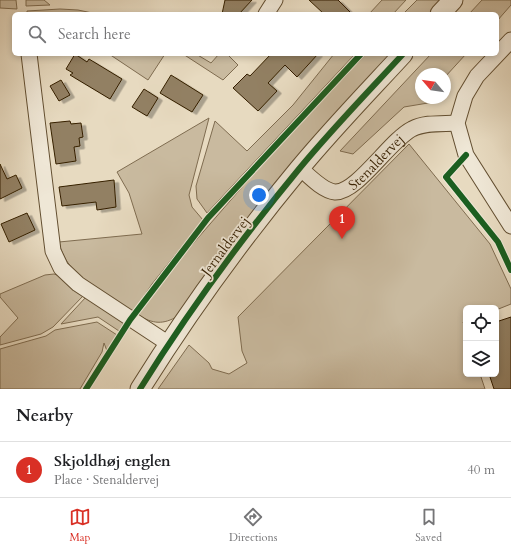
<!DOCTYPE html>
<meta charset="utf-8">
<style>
:root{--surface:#fff;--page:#f6f6f6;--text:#202124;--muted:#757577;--line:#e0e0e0;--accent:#d93025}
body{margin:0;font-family:Cardo,serif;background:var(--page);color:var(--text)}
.controls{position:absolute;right:12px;bottom:12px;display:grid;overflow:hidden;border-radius:6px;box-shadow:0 2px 6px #0003}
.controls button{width:36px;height:36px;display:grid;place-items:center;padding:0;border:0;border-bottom:1px solid var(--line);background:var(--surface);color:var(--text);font:20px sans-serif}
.compass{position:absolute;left:415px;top:68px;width:36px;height:36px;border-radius:50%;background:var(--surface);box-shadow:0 2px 6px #0003;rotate:299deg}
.you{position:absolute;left:259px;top:195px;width:14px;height:14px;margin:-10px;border:3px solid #fff;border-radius:50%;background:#1a73e8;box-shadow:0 0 0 6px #1a73e833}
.badge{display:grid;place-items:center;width:26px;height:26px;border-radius:50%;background:var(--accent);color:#fff;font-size:13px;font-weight:700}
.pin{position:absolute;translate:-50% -33px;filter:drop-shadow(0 1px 2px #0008)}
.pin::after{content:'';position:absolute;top:21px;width:14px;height:12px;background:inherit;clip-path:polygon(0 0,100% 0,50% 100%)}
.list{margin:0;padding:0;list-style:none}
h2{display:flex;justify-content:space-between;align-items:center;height:52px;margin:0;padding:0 16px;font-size:17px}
h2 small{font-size:13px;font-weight:400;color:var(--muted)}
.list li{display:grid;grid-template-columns:26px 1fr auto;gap:12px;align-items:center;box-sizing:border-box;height:56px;padding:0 16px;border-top:1px solid var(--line)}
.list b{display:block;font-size:15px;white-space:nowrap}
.list p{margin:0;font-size:13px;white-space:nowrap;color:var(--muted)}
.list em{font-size:13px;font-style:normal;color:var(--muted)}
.icon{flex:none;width:22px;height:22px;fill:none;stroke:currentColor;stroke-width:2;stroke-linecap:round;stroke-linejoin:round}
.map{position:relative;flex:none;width:511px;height:389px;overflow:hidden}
.search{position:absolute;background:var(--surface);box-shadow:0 2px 6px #0003;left:12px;right:12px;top:12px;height:44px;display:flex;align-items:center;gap:10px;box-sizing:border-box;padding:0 14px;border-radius:6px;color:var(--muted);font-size:15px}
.sheet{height:108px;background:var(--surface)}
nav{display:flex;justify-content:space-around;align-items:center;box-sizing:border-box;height:56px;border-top:1px solid var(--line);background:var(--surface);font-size:11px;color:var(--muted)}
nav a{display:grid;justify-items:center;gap:2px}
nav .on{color:var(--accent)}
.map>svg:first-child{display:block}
.green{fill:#c9ba9f;stroke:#7f6c50}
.building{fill:#928064;stroke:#351f00;filter:url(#shadow)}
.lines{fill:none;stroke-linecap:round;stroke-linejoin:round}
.minor-casing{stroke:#624e30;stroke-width:17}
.tertiary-casing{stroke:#624e30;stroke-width:21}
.minor{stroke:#efe7d6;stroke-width:15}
.tertiary{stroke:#efe7d6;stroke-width:19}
.cycleway-casing{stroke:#efe7d6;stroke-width:8}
.cycleway{stroke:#1b5e20;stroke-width:6}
.labels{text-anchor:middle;stroke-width:3.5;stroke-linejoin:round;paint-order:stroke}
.street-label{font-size:14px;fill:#351f00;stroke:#efe7d6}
</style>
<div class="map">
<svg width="511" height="389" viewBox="0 0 511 389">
<defs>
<filter id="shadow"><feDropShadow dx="4.5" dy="2.5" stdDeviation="0" flood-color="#0004"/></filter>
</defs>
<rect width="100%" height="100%" fill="#e7dac0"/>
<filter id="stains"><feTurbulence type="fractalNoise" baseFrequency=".005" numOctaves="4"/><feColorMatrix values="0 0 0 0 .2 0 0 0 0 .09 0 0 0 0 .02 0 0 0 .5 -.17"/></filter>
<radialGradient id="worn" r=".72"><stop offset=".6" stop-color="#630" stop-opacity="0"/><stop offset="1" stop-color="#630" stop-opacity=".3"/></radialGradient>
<!-- green -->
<path class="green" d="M 0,0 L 16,0 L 17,9 L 0,8 Z
M 26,0 L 44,0 L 50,5 L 26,6 Z
M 382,0 L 406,0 L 393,14 L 369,14 Z
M 417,0 L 442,0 L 429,14 L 403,14 Z
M 482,0 L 511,0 L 511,5 L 497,21 L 497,14 L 469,14 Z
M 60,9 L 78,10 L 97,14 L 27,14 L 27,11 Z
M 109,54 L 165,54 L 148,80 Z
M 183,54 L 196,54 L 211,63 L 219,54 L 227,54 L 238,65 L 223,80 Z
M 334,54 L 355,54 L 207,213 L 197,199 L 196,186 L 215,121 L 247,151 L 293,105 Z
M 366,54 L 391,54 L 178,316 C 163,325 153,324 138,315 L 184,254 L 256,171 Z
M 431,54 L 466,54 L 445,77 L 445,74 L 421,74 L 421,98 L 435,98 L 434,102 L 404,107 L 353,154 L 340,151 Z
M 209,118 L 189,195 L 192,207 L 203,220 L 152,284 L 133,313 C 105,294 66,277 59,242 L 142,234 L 129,193 L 117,172 Z
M 409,144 L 490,244 L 511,289 L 511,304 L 496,310 L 496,308 L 466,308 L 466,320 L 463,322 L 466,331 L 466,374 L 480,374 L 485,389 L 158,389 L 189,345 L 209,363 L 212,369 L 229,374 L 247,363 L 242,351 L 238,317 Z
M 54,274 L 60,276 L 83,296 L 53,327 L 41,334 L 0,345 L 0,337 L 18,318 L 0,297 L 0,294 L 45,275 Z
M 86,297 L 124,323 L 119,331 L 98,317 L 61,324 Z
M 97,322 L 117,335 L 107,351 L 104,343 L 102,352 L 80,389 L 0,389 L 0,349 L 46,336 L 55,330 Z"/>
<!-- building -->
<path class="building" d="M 225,0 L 252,0 L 239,14 L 222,14 Z
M 309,0 L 338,0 L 352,14 L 324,14 Z
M 75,54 L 87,62 L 89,59 L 122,79 L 110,99 L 70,75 L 73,73 L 66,69 Z
M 271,54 L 318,54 L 297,77 L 285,65 L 268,83 L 277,91 L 258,111 L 233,88 L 247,74 L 250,76 Z
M 171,75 L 203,95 L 192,112 L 160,93 Z
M 61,80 L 70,95 L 59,101 L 50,86 Z
M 144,89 L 158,98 L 147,116 L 132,107 Z
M 70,121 L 71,124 L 81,123 L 83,137 L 79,138 L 80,146 L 74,147 L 76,161 L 56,164 L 50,123 Z
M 0,164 L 7,179 L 16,175 L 22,188 L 0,199 Z
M 114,180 L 116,207 L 97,210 L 96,202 L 62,206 L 59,187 Z
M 27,213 L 35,230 L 9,242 L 1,224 Z
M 511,317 L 511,389 L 494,389 L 489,374 L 496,374 L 496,322 Z"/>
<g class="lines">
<defs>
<g id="minor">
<path d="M 266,14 L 275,0"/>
<path d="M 511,40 L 477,76 L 465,96 L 457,123 L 466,155 L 511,226"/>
<path d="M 29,54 L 53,251 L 61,268 L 78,284 L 169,344"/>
<path id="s1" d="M 300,168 C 309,176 323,191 335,192 C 357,193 390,140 412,129 C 425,122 443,124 457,123"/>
</g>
<path id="tertiary" d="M 440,14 L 453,0
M 140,389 C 188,312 242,238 299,169 C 332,129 368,92 403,54"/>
</defs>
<!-- minor casing -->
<use href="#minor" class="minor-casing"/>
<!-- tertiary casing -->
<use href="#tertiary" class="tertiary-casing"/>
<!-- minor -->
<use href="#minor" class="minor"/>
<!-- tertiary -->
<use href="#tertiary" class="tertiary"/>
<defs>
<path id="cycleway" d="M 466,155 L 446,177 L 498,242 L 511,270
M 86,389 L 130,320 L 208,218 L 361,54
M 140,389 C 188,312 242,238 299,169 C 332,129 368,92 403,54"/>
</defs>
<!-- cycleway casing -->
<use href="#cycleway" class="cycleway-casing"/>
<!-- cycleway -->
<use href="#cycleway" class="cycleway"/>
</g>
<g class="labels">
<!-- street labels -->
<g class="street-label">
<text dy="5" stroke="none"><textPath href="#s1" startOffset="95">Stenaldervej</textPath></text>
<text transform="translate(225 246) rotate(-53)" y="5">Jernaldervej</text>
</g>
</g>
<rect width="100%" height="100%" filter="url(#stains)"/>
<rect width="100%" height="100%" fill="url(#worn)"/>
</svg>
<div class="controls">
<button><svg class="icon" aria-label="locate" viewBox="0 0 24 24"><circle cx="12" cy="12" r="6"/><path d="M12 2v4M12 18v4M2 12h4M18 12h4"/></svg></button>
<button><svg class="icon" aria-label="layers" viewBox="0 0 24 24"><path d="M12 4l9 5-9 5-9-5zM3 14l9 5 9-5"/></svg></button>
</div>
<svg class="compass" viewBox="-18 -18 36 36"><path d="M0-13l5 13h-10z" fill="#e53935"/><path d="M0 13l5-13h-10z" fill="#757577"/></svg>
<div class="you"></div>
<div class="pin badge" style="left:342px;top:239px">1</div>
<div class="search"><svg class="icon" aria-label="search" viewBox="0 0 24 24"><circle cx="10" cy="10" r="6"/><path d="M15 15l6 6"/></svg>Search here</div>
</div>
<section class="sheet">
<h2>Nearby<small></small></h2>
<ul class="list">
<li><span class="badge">1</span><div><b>Skjoldhøj englen</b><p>Place · Stenaldervej</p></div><em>40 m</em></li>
</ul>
</section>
<nav>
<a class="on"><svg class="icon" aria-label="map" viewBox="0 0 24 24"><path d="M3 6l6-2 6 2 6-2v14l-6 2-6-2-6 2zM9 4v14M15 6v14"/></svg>Map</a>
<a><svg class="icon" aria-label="directions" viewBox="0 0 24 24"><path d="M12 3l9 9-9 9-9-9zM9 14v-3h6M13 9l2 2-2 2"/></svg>Directions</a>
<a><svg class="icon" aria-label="saved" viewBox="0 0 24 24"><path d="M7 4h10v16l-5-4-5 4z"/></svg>Saved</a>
</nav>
